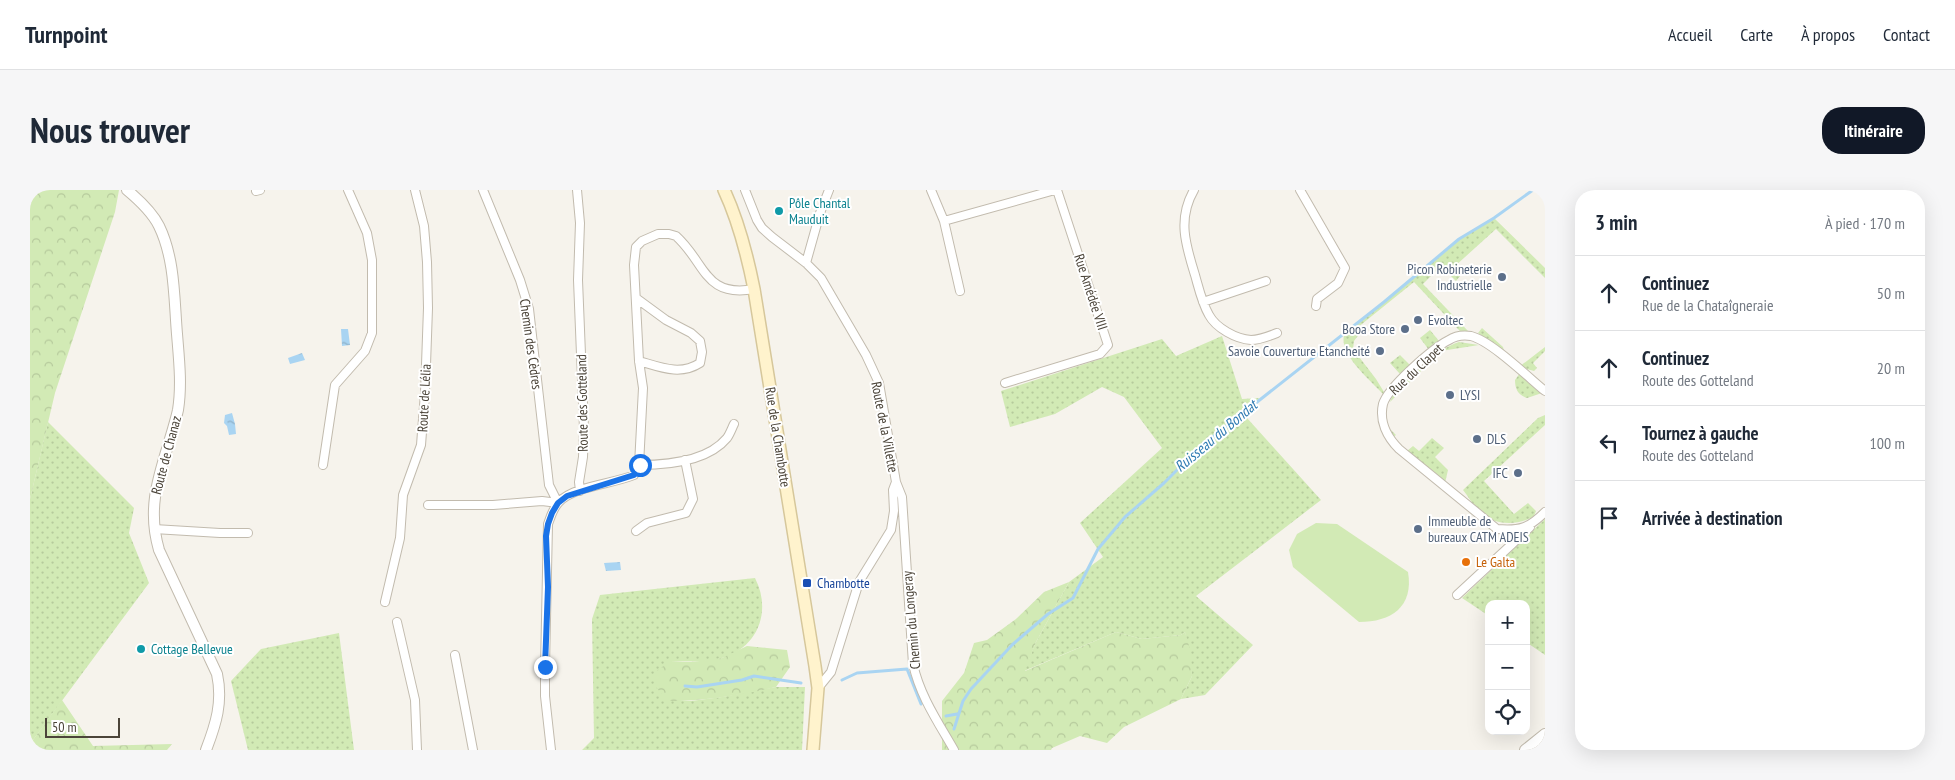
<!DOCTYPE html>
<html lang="fr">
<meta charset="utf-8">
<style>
:root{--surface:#fff;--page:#f6f6f7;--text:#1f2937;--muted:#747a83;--line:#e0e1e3;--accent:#111827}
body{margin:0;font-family:"PT Sans Narrow",sans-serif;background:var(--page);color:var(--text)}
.controls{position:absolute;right:15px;bottom:15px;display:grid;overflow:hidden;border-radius:10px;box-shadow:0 5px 20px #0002}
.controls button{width:45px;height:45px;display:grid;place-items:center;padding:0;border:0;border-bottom:1px solid var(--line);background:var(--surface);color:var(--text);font:25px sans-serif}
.scale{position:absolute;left:15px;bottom:12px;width:75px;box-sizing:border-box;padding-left:5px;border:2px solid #4b4439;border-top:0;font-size:14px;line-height:18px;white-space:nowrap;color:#4b4439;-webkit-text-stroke:4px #fff;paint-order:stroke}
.stop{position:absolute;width:15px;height:15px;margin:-11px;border:4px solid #1a73e8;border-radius:50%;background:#fff}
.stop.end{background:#1a73e8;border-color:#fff;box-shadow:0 1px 5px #0008}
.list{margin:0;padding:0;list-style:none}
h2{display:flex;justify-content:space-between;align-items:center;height:65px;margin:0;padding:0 20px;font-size:21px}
h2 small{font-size:16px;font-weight:400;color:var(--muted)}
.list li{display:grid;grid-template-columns:32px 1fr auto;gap:15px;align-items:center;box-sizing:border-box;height:75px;padding:0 20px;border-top:1px solid var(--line)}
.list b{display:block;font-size:19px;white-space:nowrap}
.list p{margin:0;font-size:16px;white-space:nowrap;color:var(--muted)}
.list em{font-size:16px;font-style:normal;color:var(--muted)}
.icon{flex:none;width:28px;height:28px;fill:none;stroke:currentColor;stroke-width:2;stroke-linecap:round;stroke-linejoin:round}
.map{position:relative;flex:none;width:1515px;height:560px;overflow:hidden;border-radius:20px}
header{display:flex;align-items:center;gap:30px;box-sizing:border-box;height:70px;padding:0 25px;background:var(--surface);border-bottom:1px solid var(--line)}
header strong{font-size:24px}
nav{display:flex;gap:28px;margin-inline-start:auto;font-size:18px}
.intro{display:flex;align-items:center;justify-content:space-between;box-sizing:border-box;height:120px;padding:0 30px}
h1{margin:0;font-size:35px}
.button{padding:12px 22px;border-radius:20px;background:var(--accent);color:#fff;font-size:18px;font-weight:700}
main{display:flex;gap:30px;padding:0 30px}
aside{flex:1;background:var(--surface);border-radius:20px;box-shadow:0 5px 20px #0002}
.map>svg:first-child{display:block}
.grass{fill:url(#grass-dots)}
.forest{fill:url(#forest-crowns)}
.green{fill:#d2eab5}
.water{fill:url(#water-ripples)}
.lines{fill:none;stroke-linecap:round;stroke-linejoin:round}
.stream{stroke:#a9d4f2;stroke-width:3}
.minor-casing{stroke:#c2bbae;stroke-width:10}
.tertiary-casing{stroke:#c2bbae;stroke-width:12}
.secondary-casing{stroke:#d6c79b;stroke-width:14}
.minor{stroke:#fff;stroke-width:8}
.tertiary{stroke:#fff;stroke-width:10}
.secondary{stroke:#fff3cd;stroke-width:11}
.route{stroke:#1a73e8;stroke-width:6}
.culture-dot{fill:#0f9aa8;stroke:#fff;stroke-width:2}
.service-dot{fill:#5c6f8a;stroke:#fff;stroke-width:2}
.food-dot{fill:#e8710a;stroke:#fff;stroke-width:2}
.transit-dot{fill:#1a4fb4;stroke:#fff;stroke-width:2}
.labels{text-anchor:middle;stroke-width:4;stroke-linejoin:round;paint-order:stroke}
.culture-label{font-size:14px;fill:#0d838f;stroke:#fff;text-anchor:start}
.service-label{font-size:14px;fill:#4e5e75;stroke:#fff;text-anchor:end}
.street-label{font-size:14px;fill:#4b4439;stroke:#fff}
.food-label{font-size:14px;fill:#c56008;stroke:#fff;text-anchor:start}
.transit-label{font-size:14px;fill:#164399;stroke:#fff;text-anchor:start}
.water-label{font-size:15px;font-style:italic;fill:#2e7ab2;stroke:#fff}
</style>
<header>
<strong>Turnpoint</strong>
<nav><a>Accueil</a><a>Carte</a><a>À propos</a><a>Contact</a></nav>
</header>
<div class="intro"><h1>Nous trouver</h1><a class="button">Itinéraire</a></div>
<main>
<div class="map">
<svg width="1515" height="560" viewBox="0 0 1515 560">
<defs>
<pattern id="grass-dots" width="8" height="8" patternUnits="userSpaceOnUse" patternTransform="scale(1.25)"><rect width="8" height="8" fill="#d2eab5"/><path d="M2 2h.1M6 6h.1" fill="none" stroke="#b6ca9c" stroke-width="1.8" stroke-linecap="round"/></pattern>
<pattern id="forest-crowns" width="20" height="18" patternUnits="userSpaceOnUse" patternTransform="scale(1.25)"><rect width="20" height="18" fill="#d2eab5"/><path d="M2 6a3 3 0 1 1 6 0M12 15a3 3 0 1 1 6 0" fill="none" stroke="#b6ca9c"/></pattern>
<pattern id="water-ripples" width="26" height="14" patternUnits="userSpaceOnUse" patternTransform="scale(1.25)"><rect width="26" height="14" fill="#a9d4f2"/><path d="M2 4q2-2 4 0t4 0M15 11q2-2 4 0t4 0" fill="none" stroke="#8caec5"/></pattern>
</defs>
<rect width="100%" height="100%" fill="#f6f3ec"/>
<!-- grass -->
<path class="grass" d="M 1464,28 L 1515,78 L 1515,88 L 1466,39 L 1424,77 L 1431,85 L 1426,91 L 1411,76 L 1393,94 L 1438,141 L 1430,141 L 1427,138 L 1384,92 L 1327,138 L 1330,143 L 1324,151 L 1323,159 L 1346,189 L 1354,202 L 1353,204 C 1340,190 1306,162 1315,143 L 1429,49 Z
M 1452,138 L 1473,157 L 1475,164 L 1448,143 Z
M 1400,140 L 1409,151 L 1399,160 L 1390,148 Z
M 1192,146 L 1212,209 L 1229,208 L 1217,228 L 1291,310 L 1166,406 L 1223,455 L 1175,505 L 1151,509 L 1162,486 L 1155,442 L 1151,445 L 1112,449 L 1086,442 L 994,481 L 1006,452 L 1039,392 L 1073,367 L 1050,333 L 1132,258 L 1094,207 L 1072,197 L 1025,224 L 980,237 L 971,201 L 1132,149 L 1146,166 Z
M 1429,152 L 1449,155 L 1411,161 L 1360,212 C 1367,190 1407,159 1429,152 Z
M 1515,157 L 1515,161 L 1503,173 L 1507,178 L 1504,181 L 1489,177 Z
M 1370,165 L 1380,175 L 1370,184 L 1360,173 Z
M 1490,183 L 1512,203 L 1497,208 C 1488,205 1485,199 1485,190 Z
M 1515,225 L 1515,235 L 1454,291 L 1484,324 L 1498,313 L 1506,321 L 1504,326 C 1487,337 1461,335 1448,320 C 1442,314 1438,306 1433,300 L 1508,228 Z
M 18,232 L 104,318 L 99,343 L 119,393 L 0,554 L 0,309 Z
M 1361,240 L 1366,245 L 1363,247 L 1377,261 L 1383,256 L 1389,261 L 1402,248 L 1414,258 L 1405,267 L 1418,280 L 1415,293 C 1401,282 1362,257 1361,240 Z
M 1515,329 L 1515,465 L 1496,452 L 1496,414 L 1459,414 L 1459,426 L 1432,408 Z
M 725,388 C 742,421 728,458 692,468 C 676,473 657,471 641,471 L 638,511 L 661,511 L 692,507 L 746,497 L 775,497 L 772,560 L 552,560 L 564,548 L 562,429 L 570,405 Z
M 309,443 L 324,560 L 218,560 L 201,491 L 231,459 Z"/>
<!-- forest -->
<path class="forest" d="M 0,0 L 89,0 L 85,22 L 25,203 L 0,309 Z
M 1039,392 L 1006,452 L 995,481 L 1086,442 L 1112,449 L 1151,445 L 1155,442 L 1161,463 L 1162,486 L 1151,509 L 1094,537 L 1077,553 L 1050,546 L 1022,558 L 1021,560 L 912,560 L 912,511 L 934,483 L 944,453 L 957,450 L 986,429 L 1014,402 Z
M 717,456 L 757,460 L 760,477 L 746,497 C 711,505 674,511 638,511 L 625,496 L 626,481 L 641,471 L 662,472 L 692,468 Z
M 32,510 L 63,556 L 142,554 L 137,560 L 0,560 L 0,554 Z"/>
<!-- green -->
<path class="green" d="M 1286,333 L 1307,334 L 1378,382 C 1384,417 1361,432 1329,432 L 1263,377 L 1259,360 L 1267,344 Z"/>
<!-- water -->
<path class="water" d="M 311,139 L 318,139 L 320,155 L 312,156 Z
M 272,163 L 275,170 L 260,174 L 258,168 Z
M 202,223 L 205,234 L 206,244 L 199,245 L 197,236 L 194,233 L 195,225 Z
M 590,372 L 591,380 L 576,381 L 574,373 Z"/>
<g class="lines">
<!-- stream -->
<path class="stream" d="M 812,490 L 827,483 L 877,479 L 891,514
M 655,496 L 667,497 L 712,490 L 724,486 L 771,493
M 916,526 L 927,524
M 924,539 L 933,511 L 941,499 L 982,455 L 1018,424 L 1043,408 L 1068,359 L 1095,327 L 1134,293 L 1170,257 L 1354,112 L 1429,49 L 1464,28 L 1503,0"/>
<defs>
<path id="minor" d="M 453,0 L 490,90 L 499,119 L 519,295 L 528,313
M 547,0 L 550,33 L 548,90 L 554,239 L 553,267 L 549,292 L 550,301
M 715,0 L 727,30 L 732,38 L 742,47 L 776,73 L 791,88 L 836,165 L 849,193 L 866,292 L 863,300 L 864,321 L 861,340 L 829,392 L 801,482 L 788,498
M 901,0 L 914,31 L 930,101
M 1164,0 C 1147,29 1156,56 1165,85 C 1169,99 1172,113 1179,125 C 1186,138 1206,149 1221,150 C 1230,150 1239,146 1247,143
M 1270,0 L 1315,78 L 1308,93 L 1287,109 L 1286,116
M 226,1 L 230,0
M 914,31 L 1025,0
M 776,73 L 790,23 L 799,0
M 606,108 L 636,130 L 661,143 L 670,151 L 672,162 L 670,173 C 650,186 630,177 609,171
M 1173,112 L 1236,91
M 975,193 L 1070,164 L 1078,155 L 1027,0
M 1515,201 C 1498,187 1461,151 1441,146 C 1434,145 1425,146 1419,150 C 1403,158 1358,197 1353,214 C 1349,231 1357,247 1369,259 L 1467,339 C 1490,341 1499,338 1515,322
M 293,275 L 305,195 L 335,161 L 342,143 L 342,70 L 337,43 L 318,0
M 609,275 C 638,275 678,271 697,248 C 700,244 702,238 704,234
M 866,292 L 872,307 L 883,474 C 890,506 908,532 924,560
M 398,315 L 463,315 L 512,311 L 528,313
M 124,339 L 190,343 L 218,343
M 606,341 L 617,333 L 656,323 L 663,309 L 655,270
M 1481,355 L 1500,337
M 1427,405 L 1481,355 L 1481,340
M 355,412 L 370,348 L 373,305 L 391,255 L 395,203 L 398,118 L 397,72 L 394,36 L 385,0
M 367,432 L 385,510 L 387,560
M 425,465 L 443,560
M 521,560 L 515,506 L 515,477 L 518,334 C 521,326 523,318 529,312 C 544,296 583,294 604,285 L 609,275 L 613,198 L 609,171 L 604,75 L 606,57 L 612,51 L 628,44 L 639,44 L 646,46 C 676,73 674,108 724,99"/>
<path id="tertiary" d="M 97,0 C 109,10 122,22 129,36 C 145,69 144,108 147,144 C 149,169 152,195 148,220 C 146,229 143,239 140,249 C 128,288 117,319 129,360 L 187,484 C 193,512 186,534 176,560
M 1495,560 L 1515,544"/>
<path id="secondary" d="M 694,0 C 709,32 717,64 724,99 L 785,476 L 788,498 L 783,560"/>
</defs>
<!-- minor casing -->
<use href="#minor" class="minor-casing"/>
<!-- tertiary casing -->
<use href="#tertiary" class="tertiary-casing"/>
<!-- secondary casing -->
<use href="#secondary" class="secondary-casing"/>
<!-- minor -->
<use href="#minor" class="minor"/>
<!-- tertiary -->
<use href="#tertiary" class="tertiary"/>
<!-- secondary -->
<use href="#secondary" class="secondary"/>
</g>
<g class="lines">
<!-- route -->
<path class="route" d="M 515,477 L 518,397 L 516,346 L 518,334 L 522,323 L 528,313 L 537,306 L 604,285 L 610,275"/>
</g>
<!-- markers -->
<g class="culture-dot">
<circle cx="749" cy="21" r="5"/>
<circle cx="111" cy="459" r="5"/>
</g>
<g class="service-dot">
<circle cx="1472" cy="87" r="5"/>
<circle cx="1388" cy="130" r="5"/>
<circle cx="1375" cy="139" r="5"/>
<circle cx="1350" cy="161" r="5"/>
<circle cx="1420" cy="205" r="5"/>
<circle cx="1447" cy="249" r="5"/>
<circle cx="1488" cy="283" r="5"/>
<circle cx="1388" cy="339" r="5"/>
</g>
<circle class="food-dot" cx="1436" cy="372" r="5"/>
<rect class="transit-dot" x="772" y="388" width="10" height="10" rx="2.5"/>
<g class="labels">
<!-- culture labels -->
<g class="culture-label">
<text x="759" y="18">Pôle Chantal<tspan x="759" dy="16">Mauduit</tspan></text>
<text x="121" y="464">Cottage Bellevue</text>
</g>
<!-- service labels -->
<g class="service-label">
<text x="1462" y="84">Picon Robineterie<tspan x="1462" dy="16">Industrielle</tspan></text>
<text x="1398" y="135" text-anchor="start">Evoltec</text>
<text x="1365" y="144">Booa Store</text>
<text x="1340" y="166">Savoie Couverture Etancheité</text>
<text x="1430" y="210" text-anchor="start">LYSI</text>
<text x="1457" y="254" text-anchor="start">DLS</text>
<text x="1478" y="288">IFC</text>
<text x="1398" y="336" text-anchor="start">Immeuble de<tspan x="1398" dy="16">bureaux CATM ADEIS</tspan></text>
</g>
<!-- street labels -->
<g class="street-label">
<text transform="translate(1061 102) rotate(72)" y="5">Rue Amédée VIII</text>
<text transform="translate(501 154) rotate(82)" y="5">Chemin des Cèdres</text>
<text transform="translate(1386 179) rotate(-43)" y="5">Rue du Clapet</text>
<text transform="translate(394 208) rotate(-87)" y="5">Route de Lélia</text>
<text transform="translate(552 213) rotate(-91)" y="5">Route des Gotteland</text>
<text transform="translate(855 237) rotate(79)" y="5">Route de la Villette</text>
<text transform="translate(748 247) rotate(81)" y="5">Rue de la Chambotte</text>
<text transform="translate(136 265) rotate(-75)" y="5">Route de Chanaz</text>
<text transform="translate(881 430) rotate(-95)" y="5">Chemin du Longeray</text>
</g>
<!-- food labels -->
<g class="food-label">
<text x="1446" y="377">Le Galta</text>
</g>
<!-- transit labels -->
<g class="transit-label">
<text x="787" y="398">Chambotte</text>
</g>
<!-- water labels -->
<g class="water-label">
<text transform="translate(1186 246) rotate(-40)" y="5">Ruisseau du Bondat</text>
</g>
</g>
</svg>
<div class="controls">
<button>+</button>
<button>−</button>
<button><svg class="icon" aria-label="locate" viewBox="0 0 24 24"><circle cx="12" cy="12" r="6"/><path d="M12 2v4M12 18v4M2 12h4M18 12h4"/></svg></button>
</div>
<div class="scale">50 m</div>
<div class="stop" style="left:610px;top:275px"></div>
<div class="stop end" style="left:515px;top:477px"></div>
</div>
<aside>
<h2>3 min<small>À pied · 170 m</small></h2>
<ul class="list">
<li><svg class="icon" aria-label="ahead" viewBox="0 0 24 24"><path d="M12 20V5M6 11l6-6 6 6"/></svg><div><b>Continuez</b><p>Rue de la Chataîgneraie</p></div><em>50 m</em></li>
<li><svg class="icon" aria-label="ahead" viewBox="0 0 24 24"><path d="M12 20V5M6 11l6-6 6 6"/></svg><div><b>Continuez</b><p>Route des Gotteland</p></div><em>20 m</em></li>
<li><svg class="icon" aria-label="left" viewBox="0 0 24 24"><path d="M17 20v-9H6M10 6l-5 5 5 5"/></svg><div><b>Tournez à gauche</b><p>Route des Gotteland</p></div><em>100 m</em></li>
<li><svg class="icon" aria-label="arrive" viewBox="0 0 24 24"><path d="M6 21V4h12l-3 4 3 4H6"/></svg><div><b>Arrivée à destination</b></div></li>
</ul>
</aside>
</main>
